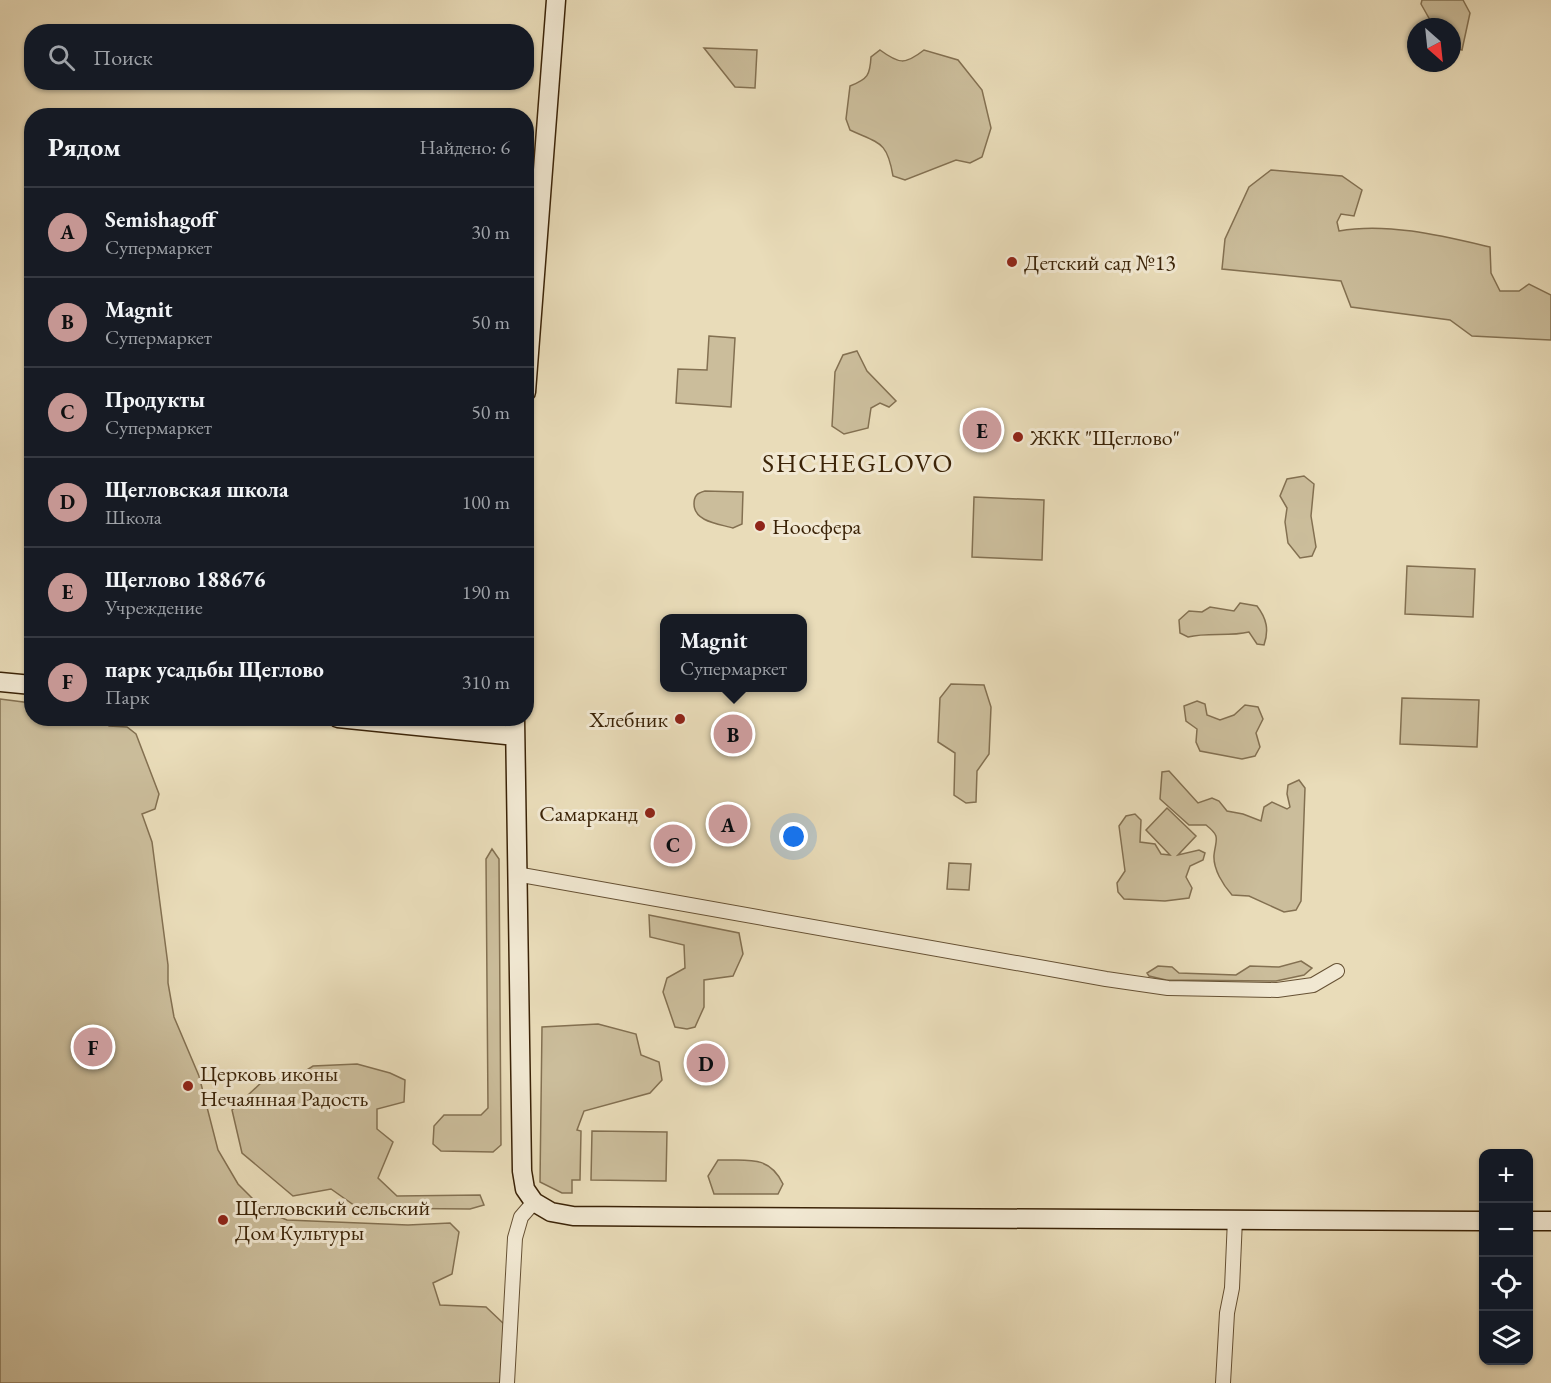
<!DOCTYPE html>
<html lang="ru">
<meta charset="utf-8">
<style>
:root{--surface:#171b24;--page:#242831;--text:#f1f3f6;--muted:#9ea1a6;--line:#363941;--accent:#c59692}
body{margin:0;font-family:"EB Garamond",serif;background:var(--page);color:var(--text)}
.controls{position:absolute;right:18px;bottom:18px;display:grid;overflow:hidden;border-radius:12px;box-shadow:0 2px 4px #0004}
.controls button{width:54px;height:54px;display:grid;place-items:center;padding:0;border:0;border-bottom:2px solid var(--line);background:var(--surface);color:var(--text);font:30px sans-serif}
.compass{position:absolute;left:1407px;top:18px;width:54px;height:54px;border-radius:50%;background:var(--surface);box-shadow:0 2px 4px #0004;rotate:153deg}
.you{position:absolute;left:794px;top:837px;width:21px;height:21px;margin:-15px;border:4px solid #fff;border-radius:50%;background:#1a73e8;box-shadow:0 0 0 9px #1a73e833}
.badge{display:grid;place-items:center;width:39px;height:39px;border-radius:50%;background:var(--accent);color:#111;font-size:20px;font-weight:700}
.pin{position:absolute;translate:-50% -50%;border:3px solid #fff;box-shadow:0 2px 6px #0006}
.popup{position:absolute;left:660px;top:614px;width:147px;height:78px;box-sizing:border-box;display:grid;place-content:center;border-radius:12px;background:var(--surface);filter:drop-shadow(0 2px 4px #0005);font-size:20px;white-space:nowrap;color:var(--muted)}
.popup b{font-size:22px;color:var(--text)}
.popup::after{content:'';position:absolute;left:50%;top:100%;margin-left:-12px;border:12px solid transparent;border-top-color:var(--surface)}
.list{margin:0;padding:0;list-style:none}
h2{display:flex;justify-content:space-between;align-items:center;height:78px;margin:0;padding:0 24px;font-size:26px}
h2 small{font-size:20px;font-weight:400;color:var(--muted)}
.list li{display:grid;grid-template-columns:39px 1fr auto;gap:18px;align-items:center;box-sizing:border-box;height:90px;padding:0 24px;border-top:2px solid var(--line)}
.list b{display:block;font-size:22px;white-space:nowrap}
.list p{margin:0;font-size:20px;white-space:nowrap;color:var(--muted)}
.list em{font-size:20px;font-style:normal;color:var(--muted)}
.icon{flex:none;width:33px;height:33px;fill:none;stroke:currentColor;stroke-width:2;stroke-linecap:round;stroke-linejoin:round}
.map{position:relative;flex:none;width:1551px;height:1383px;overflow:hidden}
.search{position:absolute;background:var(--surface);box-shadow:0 2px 4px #0004;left:24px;top:24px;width:510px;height:66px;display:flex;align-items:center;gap:15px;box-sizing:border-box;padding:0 21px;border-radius:24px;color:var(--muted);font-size:22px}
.panel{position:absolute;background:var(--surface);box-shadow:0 2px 4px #0004;left:24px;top:108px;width:510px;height:618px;border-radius:24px}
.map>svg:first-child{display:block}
.green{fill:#cbbd9b;stroke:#837051;stroke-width:1.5}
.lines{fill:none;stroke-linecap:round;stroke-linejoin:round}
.street-casing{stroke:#665134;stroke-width:16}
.secondary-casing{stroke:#3b2307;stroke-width:21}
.street{stroke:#f1e8d2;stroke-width:14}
.secondary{stroke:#f1e8d2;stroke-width:18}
.poi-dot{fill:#8f2418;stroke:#f1e8d2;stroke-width:2}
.labels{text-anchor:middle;stroke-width:6;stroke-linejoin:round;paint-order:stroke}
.poi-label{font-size:22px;fill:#3b2307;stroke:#f1e8d2;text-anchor:start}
.quarter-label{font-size:26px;letter-spacing:1.5px;fill:#3b2307;stroke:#f1e8d2}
</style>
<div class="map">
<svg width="1551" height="1383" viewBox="0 0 1551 1383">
<rect width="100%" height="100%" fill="#e9dcb9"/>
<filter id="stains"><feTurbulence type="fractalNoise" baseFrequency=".00333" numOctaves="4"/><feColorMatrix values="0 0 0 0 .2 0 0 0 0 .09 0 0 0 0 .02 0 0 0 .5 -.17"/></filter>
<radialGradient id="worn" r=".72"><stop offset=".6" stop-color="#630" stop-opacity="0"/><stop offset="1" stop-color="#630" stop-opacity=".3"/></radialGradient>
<!-- green -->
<path class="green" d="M 1422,0 L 1463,0 L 1470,13 L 1462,50 L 1452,47 L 1452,27 L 1434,27 L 1421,4 Z
M 704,48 L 757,50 L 755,88 L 735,87 Z
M 880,50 C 899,64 905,65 924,50 L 958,60 L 982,90 L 991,128 L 982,157 L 970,163 L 956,160 L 905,180 L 893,176 C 887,141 880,144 850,130 L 846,119 L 850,86 C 868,79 870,75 871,57 Z
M 1271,170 L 1342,176 L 1362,190 L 1354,216 L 1341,214 L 1337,222 L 1339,231 C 1387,222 1443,236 1490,247 L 1491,273 L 1500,291 L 1519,291 L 1529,284 L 1551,295 L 1551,340 L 1472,336 L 1450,320 L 1351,307 L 1341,281 L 1222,269 L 1225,239 L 1249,187 Z
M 709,336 L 735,338 L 731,407 L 676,403 L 678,369 L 707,370 Z
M 857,351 L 867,371 L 896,401 L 889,407 L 880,403 L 871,408 L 868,428 L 844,434 L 832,426 L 835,372 L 843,355 Z
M 1304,476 L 1314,484 L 1311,516 L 1316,547 L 1312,556 L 1300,558 L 1288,543 L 1285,522 L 1287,508 L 1280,496 L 1287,479 Z
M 705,491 L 743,492 L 742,524 L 733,528 C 720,524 694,522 694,504 C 694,496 697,493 705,491 Z
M 974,497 L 1044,500 L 1042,560 L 972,557 Z
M 1407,566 L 1475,569 L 1473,617 L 1405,614 Z
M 1240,603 L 1257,606 C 1267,619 1269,630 1264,645 L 1257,644 L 1249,632 C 1229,637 1208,632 1188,637 L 1180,633 L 1179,620 L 1189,611 L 1202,612 L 1210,607 L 1234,611 Z
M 951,684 L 984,685 L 991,707 L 989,754 L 977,771 L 976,802 L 966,803 L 954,795 L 955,753 L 938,742 L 940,698 Z
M 1402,698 L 1479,700 L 1477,747 L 1400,744 Z
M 0,699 L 31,703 L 32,718 L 106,719 L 109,726 L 127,727 L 136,734 L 159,794 L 155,809 L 142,814 L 152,842 L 168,965 L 168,983 L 174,1017 L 199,1076 L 218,1150 L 238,1184 L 265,1211 L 287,1220 L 408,1225 L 450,1223 L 459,1232 L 452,1274 L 433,1283 L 440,1305 L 486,1307 L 504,1324 L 501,1383 L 0,1383 Z
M 1197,701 L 1205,704 L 1207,715 L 1220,720 L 1234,715 L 1245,705 L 1258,707 L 1263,719 L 1256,733 L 1260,747 L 1255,756 L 1242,759 L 1200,751 L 1196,742 L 1197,729 L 1186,721 L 1184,706 Z
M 1169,771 L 1198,803 L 1212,798 L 1219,801 L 1227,811 L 1243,814 L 1261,821 L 1264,807 L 1272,802 L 1287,809 L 1290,807 L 1287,794 L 1288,785 L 1299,780 L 1305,788 L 1301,901 L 1296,910 L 1284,912 L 1249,896 L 1232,895 C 1223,885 1213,869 1214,855 C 1216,838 1221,837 1206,825 L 1189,825 L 1160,799 L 1162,772 Z
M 1167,808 L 1196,836 L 1178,855 L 1199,850 L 1205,853 L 1203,860 L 1190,866 L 1186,877 L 1192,888 L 1189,898 L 1165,901 L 1124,899 L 1118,892 L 1117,883 L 1125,871 L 1119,826 L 1126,816 L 1135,814 L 1141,820 L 1140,842 L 1155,844 L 1161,854 L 1170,855 L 1146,830 Z
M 492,849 L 499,859 L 501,1145 L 493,1152 L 441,1151 L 433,1144 L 434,1126 L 444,1115 L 481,1115 L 488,1108 L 486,859 Z
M 949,863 L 971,864 L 969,890 L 947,889 Z
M 649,915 L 739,933 L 743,954 L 733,976 L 704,980 L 704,1007 L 695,1027 L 687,1029 L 675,1027 L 663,992 L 667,978 L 685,968 L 684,945 L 650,937 Z
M 1301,961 L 1312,968 L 1304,975 L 1276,981 L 1166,980 L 1149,976 L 1147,973 L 1158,966 L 1172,967 L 1179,973 L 1236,975 L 1250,966 L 1279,967 Z
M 598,1024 L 636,1034 L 641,1055 L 659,1062 L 662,1080 L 650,1093 L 584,1111 L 577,1130 L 581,1131 L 580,1180 L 572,1180 L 572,1193 L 562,1193 L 540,1182 L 542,1027 Z
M 357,1064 L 390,1073 L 405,1080 L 404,1102 L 377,1109 L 377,1129 L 393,1142 L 378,1178 L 397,1196 L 480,1195 L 484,1205 L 470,1209 L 358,1208 L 331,1189 L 293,1196 L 242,1153 L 232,1110 L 263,1081 L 296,1077 L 313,1066 Z
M 592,1131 L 667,1132 L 666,1181 L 591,1180 Z
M 718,1160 C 746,1161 769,1154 783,1184 L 778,1194 L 714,1194 L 708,1176 Z"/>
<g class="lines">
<defs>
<path id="street" d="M 516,874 L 1106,979 L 1168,988 L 1277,990 L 1313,985 L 1337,971
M 507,1383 L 515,1238 L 521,1217 L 534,1202
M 1223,1383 L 1227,1313 L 1232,1288 L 1235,1219"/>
<path id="secondary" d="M 526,392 L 556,0
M 0,682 L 32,685
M 338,718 L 515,736
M 515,718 L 522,1171 L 525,1189 L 534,1202 L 551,1212 L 573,1216 L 699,1217 L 1484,1221
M 1528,1221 L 1551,1221"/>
</defs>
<!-- street casing -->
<use href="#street" class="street-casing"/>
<!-- secondary casing -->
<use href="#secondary" class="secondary-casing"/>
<!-- street -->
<use href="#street" class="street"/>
<!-- secondary -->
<use href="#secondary" class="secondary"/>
</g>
<!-- markers -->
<g class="poi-dot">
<circle cx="1012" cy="262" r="6"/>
<circle cx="1018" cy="437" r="6"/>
<circle cx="760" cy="526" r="6"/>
<circle cx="680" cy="719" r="6"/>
<circle cx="650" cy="813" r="6"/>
<circle cx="188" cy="1086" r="6"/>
<circle cx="223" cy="1220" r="6"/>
</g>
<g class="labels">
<!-- poi labels -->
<g class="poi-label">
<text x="1024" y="270">Детский сад №13</text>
<text x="1030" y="445">ЖКК "Щеглово"</text>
<text x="772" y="534">Ноосфера</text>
<text x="668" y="727" text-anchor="end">Хлебник</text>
<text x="638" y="821" text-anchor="end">Самарканд</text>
<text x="200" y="1081">Церковь иконы<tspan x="200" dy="25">Нечаянная Радость</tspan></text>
<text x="235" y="1215">Щегловский сельский<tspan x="235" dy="25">Дом Культуры</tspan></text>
</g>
<!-- quarter labels -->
<g class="quarter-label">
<text x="858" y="472">SHCHEGLOVO</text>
</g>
</g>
<rect width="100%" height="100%" filter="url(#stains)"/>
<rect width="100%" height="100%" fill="url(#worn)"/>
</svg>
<div class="controls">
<button>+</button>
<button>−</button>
<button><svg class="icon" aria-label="locate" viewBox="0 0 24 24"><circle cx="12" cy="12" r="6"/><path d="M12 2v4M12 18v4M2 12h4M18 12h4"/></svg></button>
<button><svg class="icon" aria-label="layers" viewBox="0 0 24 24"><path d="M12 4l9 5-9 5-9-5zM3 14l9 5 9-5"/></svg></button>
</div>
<svg class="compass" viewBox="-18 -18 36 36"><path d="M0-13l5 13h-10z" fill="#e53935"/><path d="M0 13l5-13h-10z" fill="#9ea1a6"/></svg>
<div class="you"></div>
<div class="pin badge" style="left:728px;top:824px">A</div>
<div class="pin badge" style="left:733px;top:734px">B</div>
<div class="popup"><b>Magnit</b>Супермаркет</div>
<div class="pin badge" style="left:673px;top:844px">C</div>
<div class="pin badge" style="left:706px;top:1063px">D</div>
<div class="pin badge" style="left:982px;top:430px">E</div>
<div class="pin badge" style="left:93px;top:1047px">F</div>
<div class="search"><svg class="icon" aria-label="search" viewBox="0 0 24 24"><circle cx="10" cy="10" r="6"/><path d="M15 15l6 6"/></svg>Поиск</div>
<section class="panel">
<h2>Рядом<small>Найдено: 6</small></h2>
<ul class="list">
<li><span class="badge">A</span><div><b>Semishagoff</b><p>Супермаркет</p></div><em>30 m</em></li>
<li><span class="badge">B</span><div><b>Magnit</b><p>Супермаркет</p></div><em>50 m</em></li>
<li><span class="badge">C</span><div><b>Продукты</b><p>Супермаркет</p></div><em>50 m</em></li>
<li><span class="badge">D</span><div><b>Щегловская школа</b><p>Школа</p></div><em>100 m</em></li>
<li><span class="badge">E</span><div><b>Щеглово 188676</b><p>Учреждение</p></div><em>190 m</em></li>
<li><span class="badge">F</span><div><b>парк усадьбы Щеглово</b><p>Парк</p></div><em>310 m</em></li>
</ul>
</section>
</div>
